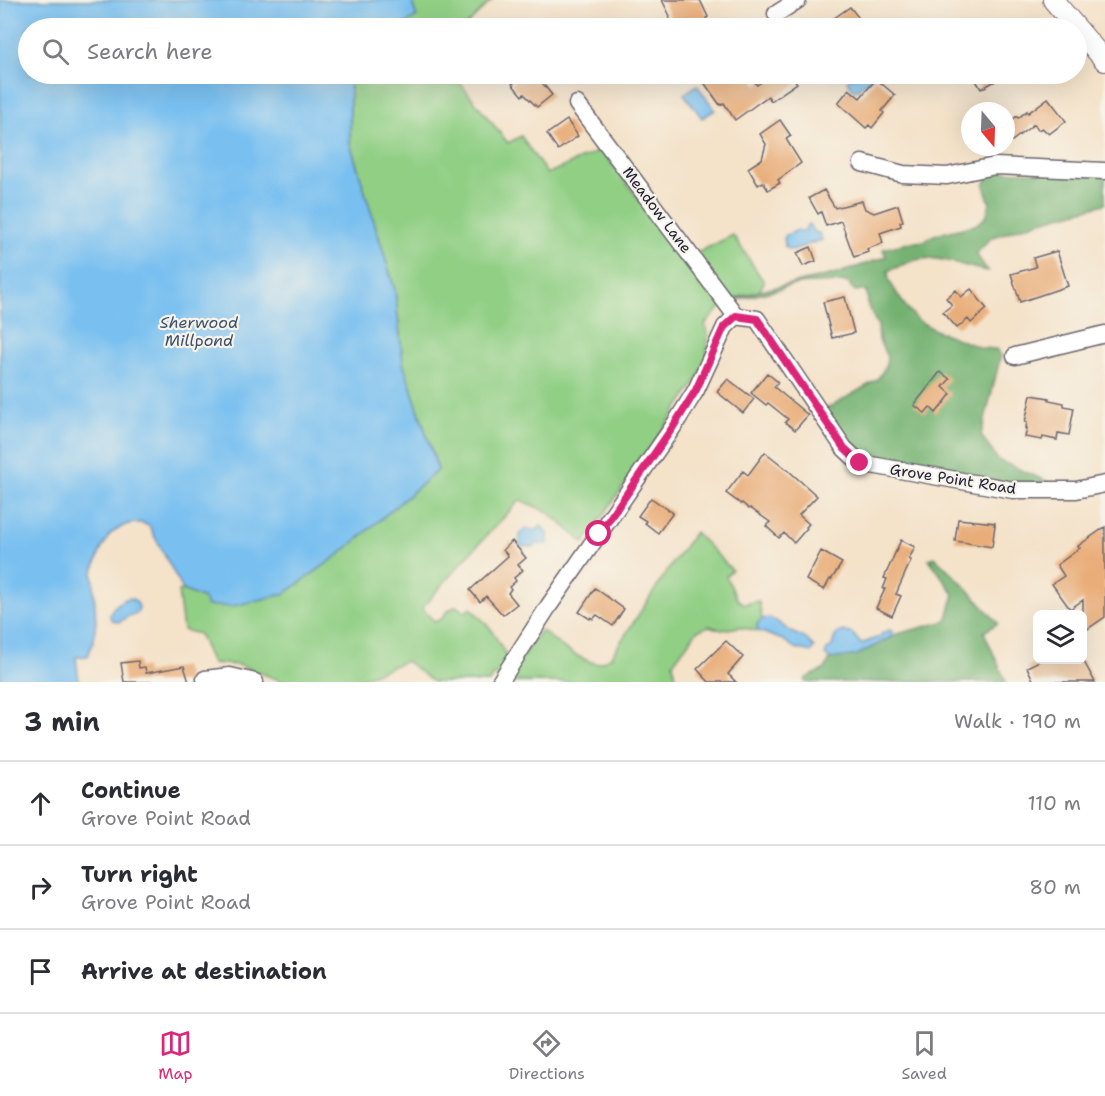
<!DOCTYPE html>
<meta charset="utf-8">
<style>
:root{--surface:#fff;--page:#f7f7f7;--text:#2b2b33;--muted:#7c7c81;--line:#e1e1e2;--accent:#db2777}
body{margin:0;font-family:"Shantell Sans",sans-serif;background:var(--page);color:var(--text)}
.controls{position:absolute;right:18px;bottom:18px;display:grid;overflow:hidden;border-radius:9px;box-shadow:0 6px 24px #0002}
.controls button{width:54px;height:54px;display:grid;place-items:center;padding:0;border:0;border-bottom:2px solid var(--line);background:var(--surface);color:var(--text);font:30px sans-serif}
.compass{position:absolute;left:961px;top:102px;width:54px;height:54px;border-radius:50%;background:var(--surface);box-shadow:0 6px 24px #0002;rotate:161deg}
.stop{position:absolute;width:18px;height:18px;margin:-14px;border:4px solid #db2777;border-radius:50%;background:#fff}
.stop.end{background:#db2777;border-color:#fff;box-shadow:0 2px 6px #0008}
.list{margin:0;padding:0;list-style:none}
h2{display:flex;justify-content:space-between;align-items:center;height:78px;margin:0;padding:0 24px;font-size:26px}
h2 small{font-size:20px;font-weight:400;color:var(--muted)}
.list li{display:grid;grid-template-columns:39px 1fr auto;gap:18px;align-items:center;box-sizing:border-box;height:84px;padding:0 24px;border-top:2px solid var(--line)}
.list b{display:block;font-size:22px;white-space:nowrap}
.list p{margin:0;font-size:20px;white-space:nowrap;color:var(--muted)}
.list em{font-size:20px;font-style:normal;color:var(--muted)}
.icon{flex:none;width:33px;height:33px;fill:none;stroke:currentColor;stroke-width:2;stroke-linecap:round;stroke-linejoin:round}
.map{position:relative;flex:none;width:1105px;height:682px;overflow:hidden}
.search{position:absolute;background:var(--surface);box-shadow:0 6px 24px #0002;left:18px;right:18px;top:18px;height:66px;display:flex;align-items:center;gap:15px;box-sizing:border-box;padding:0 21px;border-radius:33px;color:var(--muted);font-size:22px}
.sheet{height:330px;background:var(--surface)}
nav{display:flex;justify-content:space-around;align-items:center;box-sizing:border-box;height:84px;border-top:2px solid var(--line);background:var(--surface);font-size:16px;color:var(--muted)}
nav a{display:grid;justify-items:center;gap:3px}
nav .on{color:var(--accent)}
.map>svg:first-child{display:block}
.green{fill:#91cf85;stroke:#5a7860;stroke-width:1.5}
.forest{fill:#74b272;stroke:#4b6a56;stroke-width:1.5}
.water{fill:#79c0f0;stroke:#4e7196;stroke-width:1.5}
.building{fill:#e9ad79}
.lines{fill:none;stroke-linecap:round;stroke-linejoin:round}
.minor-casing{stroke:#6c656d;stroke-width:19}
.tertiary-casing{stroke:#6c656d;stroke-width:22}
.minor{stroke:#fff;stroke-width:16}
.tertiary{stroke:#fff;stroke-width:20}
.route{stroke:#db2777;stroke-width:8}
.labels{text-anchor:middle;stroke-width:4.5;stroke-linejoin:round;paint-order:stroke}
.street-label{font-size:15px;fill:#22223b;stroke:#f7f3e8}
.water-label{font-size:16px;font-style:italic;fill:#3c5171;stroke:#f7f3e8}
</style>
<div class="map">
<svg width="1105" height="682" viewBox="0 0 1105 682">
<rect width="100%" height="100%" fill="#f7f3e8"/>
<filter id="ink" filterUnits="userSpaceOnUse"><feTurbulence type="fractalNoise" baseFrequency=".0167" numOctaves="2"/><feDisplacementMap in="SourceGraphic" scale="12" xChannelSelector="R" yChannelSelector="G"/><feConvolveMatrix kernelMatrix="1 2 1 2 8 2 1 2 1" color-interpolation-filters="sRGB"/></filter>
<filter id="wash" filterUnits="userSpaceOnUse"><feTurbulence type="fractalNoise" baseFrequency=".008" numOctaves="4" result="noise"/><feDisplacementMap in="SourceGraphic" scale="24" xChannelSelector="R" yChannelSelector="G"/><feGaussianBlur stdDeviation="1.35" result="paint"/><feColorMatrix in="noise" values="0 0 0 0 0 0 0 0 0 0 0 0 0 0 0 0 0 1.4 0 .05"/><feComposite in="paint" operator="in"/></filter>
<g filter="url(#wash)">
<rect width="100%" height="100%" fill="#f4e2c9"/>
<!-- green -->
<path class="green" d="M 414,0 L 492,0 L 464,28 L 399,28 L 417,17 L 413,6 Z
M 350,74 L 457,74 L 457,79 L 508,143 L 521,136 L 547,174 L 601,150 L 685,259 L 733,235 L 764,282 L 759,291 L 736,298 L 722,306 L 705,324 L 708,334 L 707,359 L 692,388 L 584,543 L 548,512 L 520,500 L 463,561 L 422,608 L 435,622 L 443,618 L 446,612 L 456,606 L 465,612 L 471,608 L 491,629 L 506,655 L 518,662 L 541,630 C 559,645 574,657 597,664 L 610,658 L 668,570 L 695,532 L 732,570 L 726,576 L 737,599 L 744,604 L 759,601 L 762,619 L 757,624 L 758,631 L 739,627 L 722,630 L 709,626 L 697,631 L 673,663 L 677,682 L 502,682 L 495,674 L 489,682 L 433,682 L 406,661 L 353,682 L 292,682 L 282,681 L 238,665 L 212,663 L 199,634 L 183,630 L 178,591 L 183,590 L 204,599 L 284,594 L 340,554 L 438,470 L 403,363 L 395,290 L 350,143 Z"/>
<!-- forest -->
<path class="forest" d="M 990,171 L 1105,174 L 1105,204 L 1037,222 L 991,238 L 976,254 L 988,271 C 965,268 944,256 920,259 C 910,261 898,267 888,271 L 889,281 L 903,303 L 917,320 L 935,330 L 981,348 L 996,349 L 1001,355 L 981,435 L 998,460 L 1053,484 L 1006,483 L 860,455 L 849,447 L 826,409 L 877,380 L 886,366 L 887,357 L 879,340 L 878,326 L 868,306 L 867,292 L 862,290 L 855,291 L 847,282 C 831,283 794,281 781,289 L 740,299 L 737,302 L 731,301 L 759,291 L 839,273 L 886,257 L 883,249 L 907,243 L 925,241 L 934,235 L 975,225 L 986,217 L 990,203 L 984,186 Z
M 935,557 L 967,588 L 998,623 L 984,632 L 1006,682 L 805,682 L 806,678 L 825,669 L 830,659 L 857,655 L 897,634 L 946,621 L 954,594 L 929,559 Z"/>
<!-- water -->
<path class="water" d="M 0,0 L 414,0 L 413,6 L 417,17 L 399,28 L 28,28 L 28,74 L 350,74 L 350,143 L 395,290 L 403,363 L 438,470 L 340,554 L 284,594 L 233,606 L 207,606 L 204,599 L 183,590 L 149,526 L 142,523 L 133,523 L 125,525 L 110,534 L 100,552 L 93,572 L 96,622 L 93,642 L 88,656 L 76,657 L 79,682 L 0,682 Z
M 856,74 L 872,74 L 874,76 L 855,91 L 847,81 Z
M 697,85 L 715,110 L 702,118 L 684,94 Z
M 809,224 L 813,231 L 820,234 L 822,240 L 792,250 L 788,249 L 785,247 L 784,239 L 786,235 L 798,230 L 800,231 L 806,230 L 806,226 Z
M 541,526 L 548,534 L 548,544 L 537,544 L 533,547 L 520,546 L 520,533 L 525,529 L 537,530 Z
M 129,598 C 137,600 143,608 135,614 C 133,615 131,615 129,616 C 128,616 121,621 120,622 C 98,620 117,601 129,598 Z
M 769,618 C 778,621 783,626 790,631 C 803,639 804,634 814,648 L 811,652 L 795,648 L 783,640 L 758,631 L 757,624 L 762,619 Z
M 889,630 L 893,632 L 893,636 L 857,655 L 830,659 L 825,655 L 827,650 L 832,646 L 835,636 L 842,631 L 853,634 L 861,644 L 879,637 L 883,633 Z"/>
<g id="blocks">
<!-- building -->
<path class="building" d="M 662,0 L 700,0 L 708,17 L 706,18 L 711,28 L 676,28 L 669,22 L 670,16 Z
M 850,7 L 862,22 L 853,28 L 820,28 Z
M 508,74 L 535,74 L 552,95 L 537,107 L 524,94 L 522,96 L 512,84 L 515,82 Z
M 698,74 L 749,74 L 757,85 L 773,74 L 790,74 L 797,83 L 771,101 L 768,96 L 735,120 L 724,103 L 720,105 Z
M 972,74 L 1008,74 L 981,89 Z
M 876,79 L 895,95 L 882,111 L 884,113 L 872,128 L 869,125 L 866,128 L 838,103 L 849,89 L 860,98 Z
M 1048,98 L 1066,121 L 1049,134 L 1042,128 L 1038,130 L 1034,124 L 1012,141 L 1006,133 L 1006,125 L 1017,116 L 1018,118 L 1027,111 L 1028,113 Z
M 567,120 L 578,136 L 558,150 L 547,134 Z
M 780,120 L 791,136 L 786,139 L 801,163 L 778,180 L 780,183 L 768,190 L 763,182 L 758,185 L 748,168 L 762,159 L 766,144 L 760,134 Z
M 824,190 L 835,208 L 862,201 L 865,209 L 874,213 L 898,205 L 903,221 L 900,222 L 901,226 L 880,233 L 883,243 L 867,249 L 868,252 L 854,257 L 841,221 L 826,226 L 821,212 L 818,214 L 809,198 Z
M 811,247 L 816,261 L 803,266 L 797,253 Z
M 1057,251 L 1068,286 L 1020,302 L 1011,274 L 1036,267 L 1033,258 Z
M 971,289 L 987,309 L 971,323 L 968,319 L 957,328 L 943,312 L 952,305 L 946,298 L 956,290 L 961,297 Z
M 845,297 L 854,333 L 832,338 L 823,302 Z
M 940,372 L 950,379 L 943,387 L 951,394 L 936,413 L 930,407 L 925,413 L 914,405 Z
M 767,373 L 778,382 L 774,387 L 808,415 L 795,430 L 785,422 L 788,419 L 768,403 L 766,405 L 751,393 Z
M 728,379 L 754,399 L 743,413 L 717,392 Z
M 1031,395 L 1049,398 L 1049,400 L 1064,403 L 1064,406 L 1074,408 L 1069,435 L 1058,433 L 1057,440 L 1043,437 L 1042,440 L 1025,437 L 1027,428 L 1026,428 L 1027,422 L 1025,422 Z
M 765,452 L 789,471 L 817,496 L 799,515 L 809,524 L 806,527 L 807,528 L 794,543 L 784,533 L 779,538 L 766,526 L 770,522 L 750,508 L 749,509 L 742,503 L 741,504 L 726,493 L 743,471 L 748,475 Z
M 651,498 L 673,513 L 658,533 L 645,523 L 646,521 L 638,516 Z
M 958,519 L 995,523 L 994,525 L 995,525 L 992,547 L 955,541 Z
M 1105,527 L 1105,617 L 1083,632 L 1083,600 L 1070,609 L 1052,584 L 1064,576 L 1057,565 L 1080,548 L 1078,546 Z
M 901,540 L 915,547 L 909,559 L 911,560 L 896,594 L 901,596 L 892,616 L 876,608 L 885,589 L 883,589 L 887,579 L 884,578 Z
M 512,541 L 526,558 L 518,565 L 523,570 L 514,578 L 516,581 L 509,587 L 511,589 L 508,593 L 517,604 L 503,615 L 486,596 L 480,602 L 470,590 L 508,556 L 503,550 Z
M 821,551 L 842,563 L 831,580 L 830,579 L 824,590 L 806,580 Z
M 595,588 L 624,609 L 613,626 L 597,615 L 593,619 L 591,617 L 590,619 L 579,612 Z
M 726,641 L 743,657 L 728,674 L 736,682 L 709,682 L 697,669 Z
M 1041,660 L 1083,660 L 1095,682 L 1034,682 L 1027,667 Z
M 138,661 L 139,668 L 145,667 L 146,673 L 184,666 L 189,682 L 124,682 L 121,663 Z"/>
</g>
</g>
<g filter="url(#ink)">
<use href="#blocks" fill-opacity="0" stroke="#6c656d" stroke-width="1.5"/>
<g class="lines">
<defs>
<path id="minor" d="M 776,14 L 798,0
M 577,104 L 736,316
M 862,163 L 903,174 L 947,176 L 995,166 L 1105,171
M 736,316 L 757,319 L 844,448 L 860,463 L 1013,490 L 1076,490 L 1105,484
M 1015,356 L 1105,334
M 206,682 L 205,679 L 230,676 L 255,682
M 500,682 L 548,607 L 673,427 L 696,390 L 725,327 L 736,316"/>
<path id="tertiary" d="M 1053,0 L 1105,61"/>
</defs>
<!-- minor casing -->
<use href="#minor" class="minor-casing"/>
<!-- tertiary casing -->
<use href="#tertiary" class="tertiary-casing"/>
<!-- minor -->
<use href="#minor" class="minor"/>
<!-- tertiary -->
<use href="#tertiary" class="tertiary"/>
</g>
</g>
<g class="lines" filter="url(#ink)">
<!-- route -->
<path class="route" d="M 599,534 L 673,427 L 696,390 L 724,327 L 736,316 L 757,319 L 844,448 L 860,463"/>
</g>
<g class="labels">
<!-- street labels -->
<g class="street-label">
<text transform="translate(657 210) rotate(53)" y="5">Meadow Lane</text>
<text transform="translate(953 479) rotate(9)" y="5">Grove Point Road</text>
</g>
<!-- water labels -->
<g class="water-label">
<text x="199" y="328">Sherwood<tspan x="199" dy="18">Millpond</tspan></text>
</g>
</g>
</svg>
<div class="controls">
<button><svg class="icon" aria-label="layers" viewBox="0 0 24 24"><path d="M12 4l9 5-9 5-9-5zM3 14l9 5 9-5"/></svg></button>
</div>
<svg class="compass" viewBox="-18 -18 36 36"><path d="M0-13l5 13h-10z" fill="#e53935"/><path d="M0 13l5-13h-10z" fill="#7c7c81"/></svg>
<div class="stop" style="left:599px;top:534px"></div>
<div class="stop end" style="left:860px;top:463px"></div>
<div class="search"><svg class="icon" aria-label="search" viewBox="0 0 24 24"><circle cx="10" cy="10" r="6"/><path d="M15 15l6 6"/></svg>Search here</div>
</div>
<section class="sheet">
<h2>3 min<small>Walk · 190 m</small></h2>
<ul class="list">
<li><svg class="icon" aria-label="ahead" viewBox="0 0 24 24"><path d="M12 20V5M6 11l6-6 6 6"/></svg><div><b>Continue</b><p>Grove Point Road</p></div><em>110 m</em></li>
<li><svg class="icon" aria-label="right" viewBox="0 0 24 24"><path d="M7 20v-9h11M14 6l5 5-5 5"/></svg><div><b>Turn right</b><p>Grove Point Road</p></div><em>80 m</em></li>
<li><svg class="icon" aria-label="arrive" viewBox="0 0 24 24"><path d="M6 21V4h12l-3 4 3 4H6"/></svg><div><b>Arrive at destination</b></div></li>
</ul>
</section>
<nav>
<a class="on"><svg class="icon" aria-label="map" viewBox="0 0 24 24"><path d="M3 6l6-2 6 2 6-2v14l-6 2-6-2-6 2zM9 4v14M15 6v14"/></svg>Map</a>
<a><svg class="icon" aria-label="directions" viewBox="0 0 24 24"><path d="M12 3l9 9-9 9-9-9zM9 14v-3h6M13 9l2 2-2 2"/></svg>Directions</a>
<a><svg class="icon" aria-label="saved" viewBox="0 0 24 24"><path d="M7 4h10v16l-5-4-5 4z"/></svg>Saved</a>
</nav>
